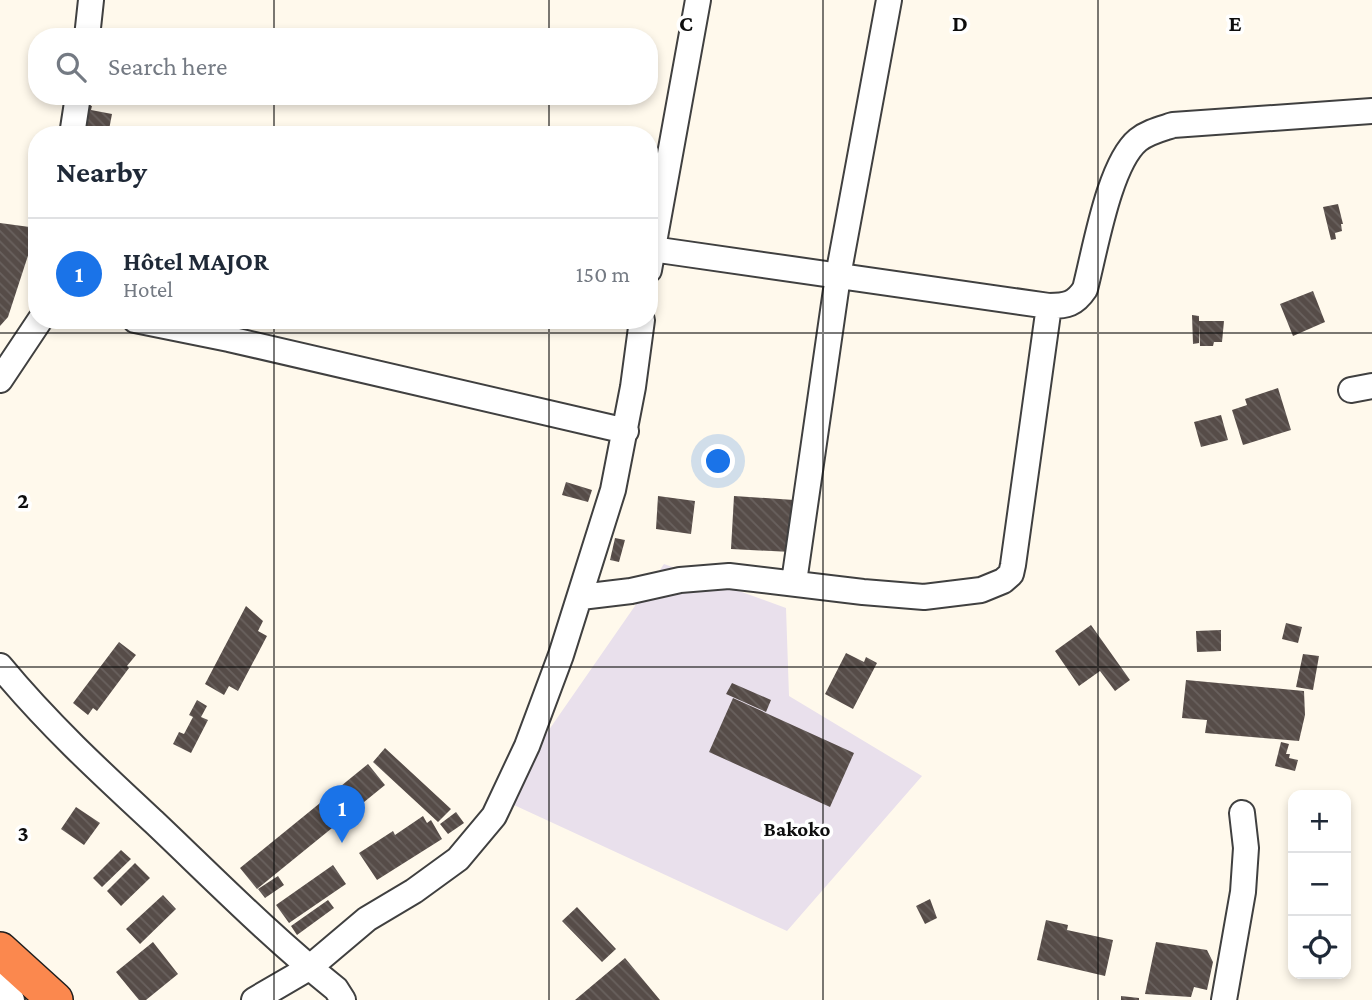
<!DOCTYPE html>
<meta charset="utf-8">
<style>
:root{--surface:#fff;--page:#f2f2f3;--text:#1f2937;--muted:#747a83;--line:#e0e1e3;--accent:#1a73e8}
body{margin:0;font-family:"Crimson Pro",serif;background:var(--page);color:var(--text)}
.controls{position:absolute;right:21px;bottom:21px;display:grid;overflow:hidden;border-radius:14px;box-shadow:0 4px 10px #0003}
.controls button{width:63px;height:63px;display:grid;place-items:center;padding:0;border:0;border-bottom:2px solid var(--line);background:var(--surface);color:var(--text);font:35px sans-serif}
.you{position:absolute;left:719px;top:462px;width:24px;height:24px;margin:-18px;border:5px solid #fff;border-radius:50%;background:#1a73e8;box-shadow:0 0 0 10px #1a73e833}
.badge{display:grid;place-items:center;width:46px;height:46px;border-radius:50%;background:var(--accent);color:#fff;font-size:23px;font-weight:700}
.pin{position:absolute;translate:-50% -58px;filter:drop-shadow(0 2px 4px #0008)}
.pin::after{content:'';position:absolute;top:37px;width:24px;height:21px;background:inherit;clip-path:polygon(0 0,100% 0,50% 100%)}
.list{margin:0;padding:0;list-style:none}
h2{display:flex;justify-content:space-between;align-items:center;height:91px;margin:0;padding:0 28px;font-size:30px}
h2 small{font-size:23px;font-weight:400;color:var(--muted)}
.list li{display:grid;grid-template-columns:46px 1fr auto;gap:21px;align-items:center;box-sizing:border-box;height:112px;padding:0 28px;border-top:2px solid var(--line)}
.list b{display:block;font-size:26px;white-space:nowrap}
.list p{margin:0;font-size:23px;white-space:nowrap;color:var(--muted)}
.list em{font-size:23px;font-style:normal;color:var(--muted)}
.icon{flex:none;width:38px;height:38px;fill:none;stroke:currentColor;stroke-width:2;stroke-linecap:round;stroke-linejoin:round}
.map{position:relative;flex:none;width:1372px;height:1000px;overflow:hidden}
.search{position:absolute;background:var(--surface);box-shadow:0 4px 10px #0003;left:28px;top:28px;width:630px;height:77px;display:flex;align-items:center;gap:18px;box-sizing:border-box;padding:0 24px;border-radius:28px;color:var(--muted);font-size:26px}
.panel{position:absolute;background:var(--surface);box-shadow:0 4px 10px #0003;left:28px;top:126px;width:630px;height:203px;border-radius:28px}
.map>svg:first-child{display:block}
.industrial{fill:#e9e0ec}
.building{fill:url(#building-back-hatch)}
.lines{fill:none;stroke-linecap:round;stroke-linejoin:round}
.minor-casing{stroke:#404040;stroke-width:28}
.highway-casing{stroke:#1e1e1e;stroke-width:38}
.minor{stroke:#fff;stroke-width:24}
.highway{stroke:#fb884e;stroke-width:35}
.grid{fill:none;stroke:#0d0d0d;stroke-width:2;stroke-opacity:0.55}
.labels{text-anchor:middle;stroke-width:7;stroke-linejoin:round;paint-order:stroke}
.quarter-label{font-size:21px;font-weight:bold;fill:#0d0d0d;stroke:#fff}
.grid-label{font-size:23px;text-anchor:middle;font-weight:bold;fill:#0d0d0d;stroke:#fff;stroke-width:7;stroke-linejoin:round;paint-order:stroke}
</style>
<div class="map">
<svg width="1372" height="1000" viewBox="0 0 1372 1000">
<defs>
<pattern id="building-back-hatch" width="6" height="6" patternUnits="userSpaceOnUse" patternTransform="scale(1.75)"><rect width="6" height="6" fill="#564c48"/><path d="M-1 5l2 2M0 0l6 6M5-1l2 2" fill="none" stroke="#69615e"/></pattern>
</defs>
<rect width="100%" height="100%" fill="#fff9ec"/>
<!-- industrial -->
<path class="industrial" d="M 664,564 L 786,608 L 789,696 L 922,776 L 787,931 L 501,799 Z"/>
<!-- building -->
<path class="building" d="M 80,104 L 92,106 L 91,110 L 112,114 L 108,135 L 74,135 Z
M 120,128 L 132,131 L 131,135 L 119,135 Z
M 330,129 L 353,134 L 353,135 L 329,135 Z
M 1338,204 L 1343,224 L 1341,224 L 1342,231 L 1335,233 L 1336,239 L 1331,240 L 1323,207 Z
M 0,223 L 37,228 L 8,317 L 0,326 Z
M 1313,291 L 1325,322 L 1293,336 L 1280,304 Z
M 1192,315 L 1199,316 L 1199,321 L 1224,321 L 1222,342 L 1214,342 L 1213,346 L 1200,346 L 1199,324 L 1199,343 L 1193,344 Z
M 1278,388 L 1291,430 L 1243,445 L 1232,410 L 1247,405 L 1245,399 Z
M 1221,415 L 1228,440 L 1201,447 L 1194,422 Z
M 566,482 L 592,490 L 588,502 L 562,495 Z
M 658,496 L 695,501 L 691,534 L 656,529 Z
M 734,496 L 794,500 L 791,552 L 731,549 Z
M 615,538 L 625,540 L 619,562 L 610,560 Z
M 246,606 L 263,621 L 258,631 L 267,636 L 238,691 L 229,686 L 224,695 L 205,684 Z
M 1286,623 L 1302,627 L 1298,643 L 1282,639 Z
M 1091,625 L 1130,680 L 1115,691 L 1100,671 L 1079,686 L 1055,651 Z
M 1221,630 L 1221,651 L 1197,652 L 1196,631 Z
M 119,642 L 136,655 L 127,666 L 129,668 L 97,711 L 93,708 L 88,715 L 73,703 Z
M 846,653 L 864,662 L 866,657 L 877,663 L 853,709 L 825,694 Z
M 1303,654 L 1319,656 L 1313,690 L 1296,687 Z
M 1186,680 L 1304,691 L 1305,715 L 1299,741 L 1205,733 L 1207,720 L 1182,718 Z
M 732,683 L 771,700 L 766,712 L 726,694 Z
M 733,698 L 854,753 L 830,807 L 709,752 Z
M 197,700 L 207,706 L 201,717 L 208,720 L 191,753 L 173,744 L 179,732 L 184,734 L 193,717 L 189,715 Z
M 1281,742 L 1289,744 L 1286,754 L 1290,754 L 1289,758 L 1298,760 L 1295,771 L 1275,766 Z
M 385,748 L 451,809 L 438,822 L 373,762 Z
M 368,764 L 385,785 L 257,889 L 240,868 Z
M 76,807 L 100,823 L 84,845 L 61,829 Z
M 456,812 L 464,823 L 448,834 L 440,824 Z
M 423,816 L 427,823 L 431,820 L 442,839 L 377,880 L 359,853 L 393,831 L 395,835 Z
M 121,850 L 131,859 L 102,887 L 93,878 Z
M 135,863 L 150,878 L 121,906 L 107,891 Z
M 333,865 L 346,884 L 289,923 L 276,905 Z
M 278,876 L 284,885 L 265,898 L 258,889 Z
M 163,895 L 176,909 L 140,944 L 126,929 Z
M 930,899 L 937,918 L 925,924 L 916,906 Z
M 328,900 L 334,908 L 297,935 L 291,926 Z
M 577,907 L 616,949 L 602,962 L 562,921 Z
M 1046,920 L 1068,925 L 1067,930 L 1113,940 L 1105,976 L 1037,960 Z
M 153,942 L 178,974 L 146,1000 L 139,1000 L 116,972 Z
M 1156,942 L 1207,950 L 1213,962 L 1207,990 L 1194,987 L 1191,997 L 1145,994 Z
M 625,958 L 660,1000 L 575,1000 Z
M 1121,996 L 1139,998 L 1139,1000 L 1121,1000 Z"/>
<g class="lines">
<defs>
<path id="minor" d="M 87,37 L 91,0
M 72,135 L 78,96
M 652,249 L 1049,306 C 1067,306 1075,304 1085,289 C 1095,251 1109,164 1138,140 C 1148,132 1161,129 1173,125 L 1372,111
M 649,270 L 698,0
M 135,320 L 229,339 L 626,431
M 0,380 L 40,320
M 1351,390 L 1372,386
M 794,582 L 838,276 L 889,0
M 581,597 L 631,591 L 680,580 L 729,576 L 863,592 L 924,597 L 981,590 L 1003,581 L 1011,574 L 1013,565 L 1049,306
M 0,666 C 47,723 100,772 154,822 C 214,879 272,938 336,989 L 343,1000
M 0,976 L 12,1000
M 254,1000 L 309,968 L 367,919 L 414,891 L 458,859 L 494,816 L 527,746 L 561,655 L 613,490 L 633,387 L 642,320
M 1224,1000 L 1243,892 L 1246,848 L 1242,813"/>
<path id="highway" d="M 0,950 L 55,1000"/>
</defs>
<!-- minor casing -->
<use href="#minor" class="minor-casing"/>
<!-- highway casing -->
<use href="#highway" class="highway-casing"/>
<!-- minor -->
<use href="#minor" class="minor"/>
<!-- highway -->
<use href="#highway" class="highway"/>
</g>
<!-- grid -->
<path class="grid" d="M 274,0 L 274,37M 549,0 L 549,37M 823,0 L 823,1000M 1098,0 L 1098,1000M 274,96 L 274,135M 549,96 L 549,135M 274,320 L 274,1000M 549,320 L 549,1000M 0,333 L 1372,333M 0,667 L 1372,667"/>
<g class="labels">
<!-- quarter labels -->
<g class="quarter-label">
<text x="797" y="836">Bakoko</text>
</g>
</g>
<g class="grid-label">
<text x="686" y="31">C</text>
<text x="960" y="31">D</text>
<text x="1235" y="31">E</text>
<text x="23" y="508">2</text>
<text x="23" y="841">3</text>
</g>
</svg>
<div class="controls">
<button>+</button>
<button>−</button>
<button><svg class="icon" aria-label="locate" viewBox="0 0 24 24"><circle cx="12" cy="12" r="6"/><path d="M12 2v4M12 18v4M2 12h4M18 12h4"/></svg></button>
</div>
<div class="you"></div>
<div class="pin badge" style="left:342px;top:843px">1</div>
<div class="search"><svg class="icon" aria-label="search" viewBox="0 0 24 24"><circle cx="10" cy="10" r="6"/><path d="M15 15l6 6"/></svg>Search here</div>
<section class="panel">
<h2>Nearby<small></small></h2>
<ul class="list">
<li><span class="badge">1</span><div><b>Hôtel MAJOR</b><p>Hotel</p></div><em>150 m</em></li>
</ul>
</section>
</div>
